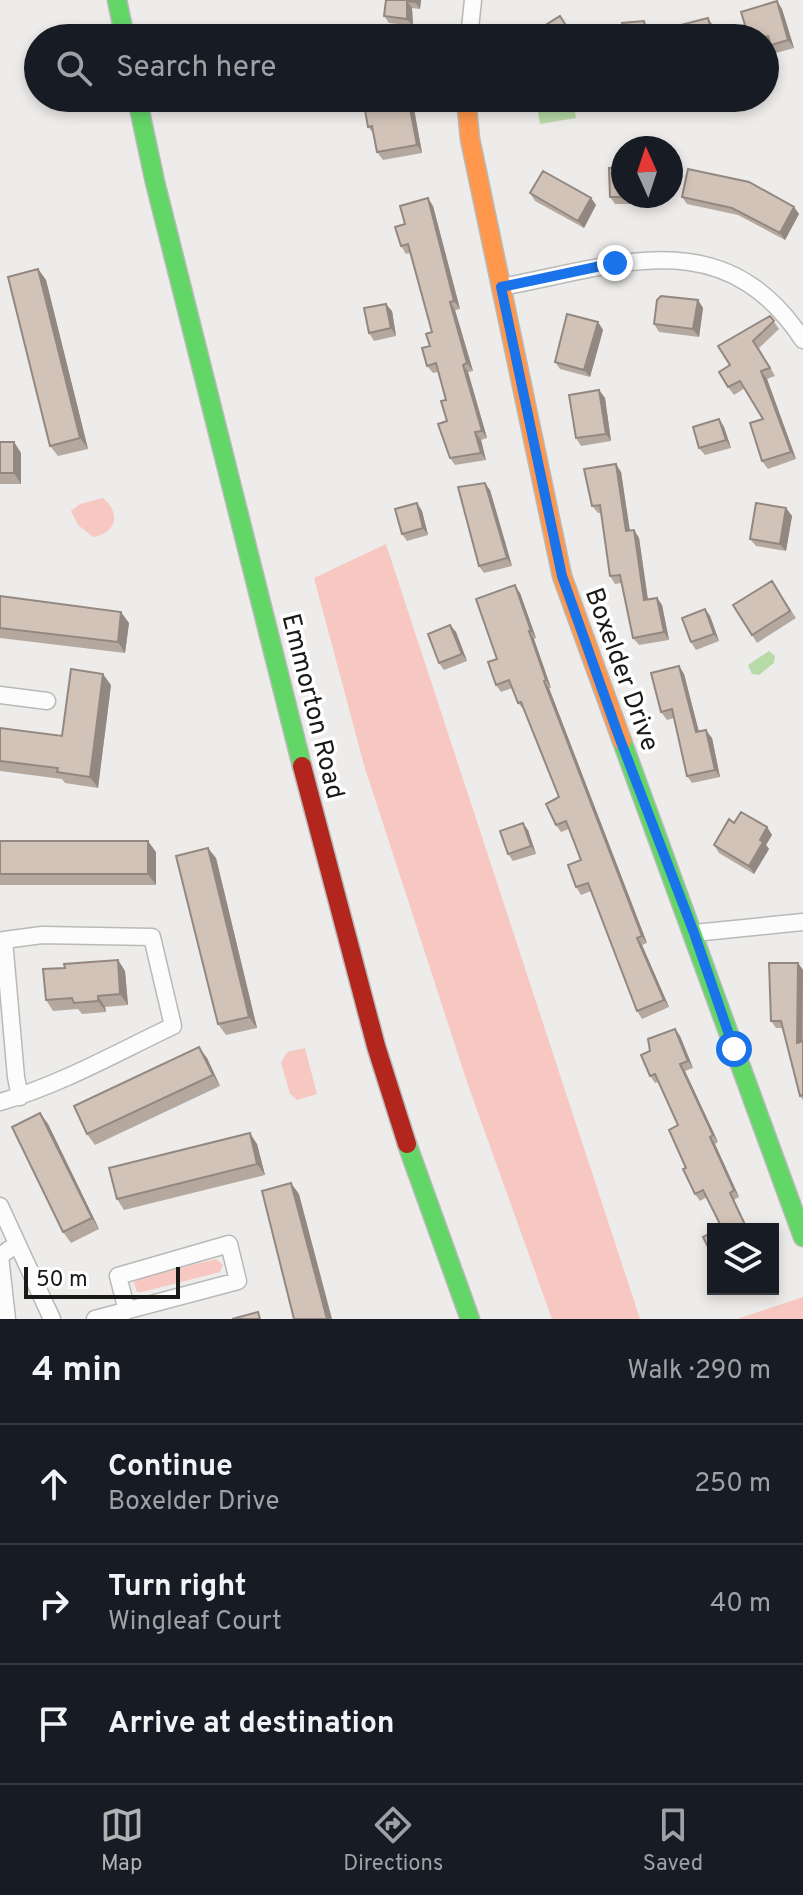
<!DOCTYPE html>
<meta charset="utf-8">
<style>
:root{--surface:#171b24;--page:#242831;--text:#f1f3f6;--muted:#9ea1a6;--line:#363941;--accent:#b1b2b3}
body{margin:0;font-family:Overpass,sans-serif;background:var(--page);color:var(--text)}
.controls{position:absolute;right:24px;bottom:24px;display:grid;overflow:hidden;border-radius:0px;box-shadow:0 4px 12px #0003}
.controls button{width:72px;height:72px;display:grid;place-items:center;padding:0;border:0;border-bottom:2px solid var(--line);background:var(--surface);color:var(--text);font:40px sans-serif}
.compass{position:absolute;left:611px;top:136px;width:72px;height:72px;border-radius:50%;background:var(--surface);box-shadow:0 4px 12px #0003;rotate:357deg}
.scale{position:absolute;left:24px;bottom:20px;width:156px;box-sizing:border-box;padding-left:8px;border:4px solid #191918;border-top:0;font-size:22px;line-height:28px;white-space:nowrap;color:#191918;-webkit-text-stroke:6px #fff;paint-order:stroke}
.stop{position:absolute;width:24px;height:24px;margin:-18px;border:6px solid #1a73e8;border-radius:50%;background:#fff}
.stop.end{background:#1a73e8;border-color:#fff;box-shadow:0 2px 8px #0008}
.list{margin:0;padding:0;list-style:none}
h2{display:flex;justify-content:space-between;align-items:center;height:104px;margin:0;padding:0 32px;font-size:34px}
h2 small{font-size:26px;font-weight:400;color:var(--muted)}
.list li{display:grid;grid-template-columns:52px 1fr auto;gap:24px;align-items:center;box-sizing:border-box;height:120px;padding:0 32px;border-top:2px solid var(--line)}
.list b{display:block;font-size:30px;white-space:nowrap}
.list p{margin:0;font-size:26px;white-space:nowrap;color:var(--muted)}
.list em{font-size:26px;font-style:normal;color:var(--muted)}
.icon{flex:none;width:44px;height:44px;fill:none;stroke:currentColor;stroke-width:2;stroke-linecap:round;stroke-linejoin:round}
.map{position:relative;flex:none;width:803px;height:1319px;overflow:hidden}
.search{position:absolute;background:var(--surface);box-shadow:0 4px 12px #0003;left:24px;right:24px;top:24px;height:88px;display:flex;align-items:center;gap:20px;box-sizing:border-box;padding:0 28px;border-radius:44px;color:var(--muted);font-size:30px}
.sheet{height:464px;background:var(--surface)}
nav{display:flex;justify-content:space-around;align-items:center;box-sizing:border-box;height:112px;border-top:2px solid var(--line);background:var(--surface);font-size:22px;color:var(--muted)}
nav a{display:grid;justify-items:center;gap:4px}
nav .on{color:var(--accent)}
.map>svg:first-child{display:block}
.green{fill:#f6c8c1}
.water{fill:#b8daa7}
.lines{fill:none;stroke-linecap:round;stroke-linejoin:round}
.street-casing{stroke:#b9b9b7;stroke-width:19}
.fast-casing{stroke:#b9b9b7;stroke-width:21}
.slow-casing{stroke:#b9b9b7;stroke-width:21}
.jam-casing{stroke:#b9b9b7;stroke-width:21}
.street{stroke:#fcfcfc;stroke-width:16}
.fast{stroke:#63d668;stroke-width:18}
.slow{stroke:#ff974d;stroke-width:18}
.jam{stroke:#b3261e;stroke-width:18}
.wall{fill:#b5a89e}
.shaded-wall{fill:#938881}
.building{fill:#d2c3b8;stroke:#938881;stroke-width:2}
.route{stroke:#1a73e8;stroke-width:10}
.labels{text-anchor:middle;stroke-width:7;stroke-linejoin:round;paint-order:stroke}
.street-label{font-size:26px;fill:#191918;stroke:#fff}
</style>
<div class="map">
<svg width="803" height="1319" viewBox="0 0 803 1319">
<rect width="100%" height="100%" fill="#edecea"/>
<!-- green -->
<path class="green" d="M 103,498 C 120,512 118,533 93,537 L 78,525 L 71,511 L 80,504 Z
M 386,544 L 640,1319 L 552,1319 L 467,1082 L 364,765 L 314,578 Z
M 305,1048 L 317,1094 L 297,1100 L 290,1094 L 281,1063 L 287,1052 Z
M 216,1259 L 223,1265 L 220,1272 L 142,1292 L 137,1292 L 134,1283 L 139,1278 Z
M 803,1297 L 803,1319 L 737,1319 Z"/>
<!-- water -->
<path class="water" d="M 573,99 L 576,118 L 540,124 L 537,106 Z
M 769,651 L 775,656 L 774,663 L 759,675 L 752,674 L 748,665 Z"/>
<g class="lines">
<defs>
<path id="street" d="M 469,38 L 473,0
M 501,287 C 617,266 723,219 803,340
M 0,695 L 47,701
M 694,933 L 803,922
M 0,1102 C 60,1085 116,1053 173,1026 L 152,937 L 42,935 L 4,940 L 16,1077 L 20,1097
M 0,1206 L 52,1319
M 7,1319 L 0,1256 L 17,1244
M 95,1319 L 238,1281 L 229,1244 L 118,1276 L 127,1311"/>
<path id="fast" d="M 117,0 L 125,38
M 137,98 L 155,182 L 302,766
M 622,741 L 803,1237
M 407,1144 L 470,1319"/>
<path id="slow" d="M 466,98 L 470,139 L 562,576 L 622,741"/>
<path id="jam" d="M 302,766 L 376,1046 L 407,1144"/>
</defs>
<!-- street casing -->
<use href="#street" class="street-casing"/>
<!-- fast casing -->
<use href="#fast" class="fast-casing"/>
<!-- slow casing -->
<use href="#slow" class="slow-casing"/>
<!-- jam casing -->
<use href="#jam" class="jam-casing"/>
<!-- street -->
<use href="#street" class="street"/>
<!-- fast -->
<use href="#fast" class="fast"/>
<!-- slow -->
<use href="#slow" class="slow"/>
<!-- jam -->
<use href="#jam" class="jam"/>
</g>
<!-- wall -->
<path class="wall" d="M 386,0 L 421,0 L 420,9 L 412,8 L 413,26 L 389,23 L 384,16 Z
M 777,1 L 782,9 L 794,48 L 776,53 L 771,45 L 765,46 L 765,38 Z
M 379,98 L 412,98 L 422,153 L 383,160 L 377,152 L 374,134 L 368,127 L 381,107 Z
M 530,193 L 591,198 L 596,205 L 584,228 L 535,201 Z
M 623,196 L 657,196 L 657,204 L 615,204 L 610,197 Z
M 682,197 L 794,207 L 799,214 L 785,240 L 738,215 L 687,204 Z
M 433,206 L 460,309 L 455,310 L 473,371 L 468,372 L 487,438 L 481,440 L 486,460 L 455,465 L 450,458 L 446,400 L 438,372 L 433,373 L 427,366 L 432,332 L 410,253 L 406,254 L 401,246 L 405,224 Z
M 38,269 L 46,280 L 88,449 L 58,456 L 50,446 Z
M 698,300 L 703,308 L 699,337 L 659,332 L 654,324 Z
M 392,311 L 396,336 L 374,341 L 369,333 Z
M 770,316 L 779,329 L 759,348 L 775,376 L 767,379 L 796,459 L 768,469 L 762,461 L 763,419 L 745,388 L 734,395 L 728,387 L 730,365 Z
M 598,322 L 603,330 L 590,377 L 560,369 L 555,362 Z
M 599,390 L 605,398 L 611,441 L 581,446 L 576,438 Z
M 719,419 L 724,427 L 731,448 L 705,455 L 699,448 Z
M 0,442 L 14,442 L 21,453 L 21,484 L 0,484 Z
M 621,472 L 630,531 L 634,530 L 639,538 L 648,599 L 657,598 L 662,605 L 669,640 L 639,645 L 633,638 L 621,583 L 615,584 L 610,576 L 601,513 L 598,513 L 592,506 Z
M 490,490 L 512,566 L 484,573 L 479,566 Z
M 417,503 L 422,511 L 428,535 L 407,541 L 402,534 Z
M 786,508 L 792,516 L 786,551 L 756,546 L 750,539 Z
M 772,581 L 796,618 L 757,643 L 733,605 Z
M 520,593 L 536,638 L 534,639 L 551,688 L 549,688 L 647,943 L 642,945 L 669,1007 L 642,1019 L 637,1011 L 591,891 L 581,895 L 576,887 L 581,860 L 569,829 L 561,832 L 556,825 L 559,797 L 524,710 L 518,703 L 512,688 L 501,692 L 496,685 L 497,659 Z
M 0,596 L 129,623 L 125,653 L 0,638 Z
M 705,609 L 710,616 L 719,641 L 696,650 L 691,642 Z
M 450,625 L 456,632 L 467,661 L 444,670 L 439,663 Z
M 679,666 L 684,674 L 699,732 L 712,738 L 720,777 L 692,783 L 687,776 L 674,718 L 667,720 L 661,712 Z
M 111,685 L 98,788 L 65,783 L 62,779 L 0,771 L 0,728 L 62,736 Z
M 734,823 L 767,827 L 772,835 L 766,845 L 769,849 L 754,874 L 719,853 L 714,845 Z
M 528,830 L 536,854 L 513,861 L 508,854 Z
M 0,841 L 156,852 L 156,885 L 0,885 Z
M 216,858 L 257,1028 L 226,1035 L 218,1024 Z
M 118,960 L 125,971 L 128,1005 L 105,1007 L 106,1012 L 82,1014 L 78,1009 L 53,1011 L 46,1000 L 65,968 Z
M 798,963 L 803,970 L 803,1100 L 800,1096 L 783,1028 L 776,1028 L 771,1021 Z
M 675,1029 L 680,1036 L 693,1068 L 685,1071 L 718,1142 L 715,1144 L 739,1197 L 734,1200 L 722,1228 L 707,1197 L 700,1201 L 695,1194 L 686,1168 L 678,1125 L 658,1082 L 655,1083 L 650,1076 L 650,1051 Z
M 207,1058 L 220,1086 L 95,1145 L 87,1134 Z
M 40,1113 L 48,1124 L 99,1229 L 71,1243 L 63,1232 Z
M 257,1144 L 265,1175 L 124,1210 L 117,1199 Z"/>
<!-- shaded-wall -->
<path class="shaded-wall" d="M 415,0 L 421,0 L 420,9 L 415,2 Z
M 407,1 L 412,8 L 413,26 L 407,19 Z
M 777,1 L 782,9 L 794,48 L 788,40 Z
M 708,18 L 712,24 L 716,38 L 713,38 Z
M 644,21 L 648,27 L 650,38 L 646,34 Z
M 408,98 L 412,98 L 422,153 L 417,145 Z
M 428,198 L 433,206 L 460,309 L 454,301 Z
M 591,198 L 596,205 L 584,228 L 578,221 Z
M 794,207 L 799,214 L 785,240 L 780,233 Z
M 38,269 L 46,280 L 88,449 L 80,438 Z
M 698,300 L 703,308 L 699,337 L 693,329 Z
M 450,302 L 455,310 L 473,371 L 467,363 Z
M 386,304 L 392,311 L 396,336 L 391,328 Z
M 598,322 L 603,330 L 590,377 L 584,370 Z
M 463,365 L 468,372 L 487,438 L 482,431 Z
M 761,371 L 767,379 L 796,459 L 791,452 Z
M 599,390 L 605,398 L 611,441 L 606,434 Z
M 719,419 L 724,427 L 731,448 L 726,440 Z
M 475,432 L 481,440 L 486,460 L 481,453 Z
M 14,442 L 21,453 L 21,484 L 14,473 Z
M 616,464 L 621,472 L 631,539 L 626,531 Z
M 485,483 L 490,490 L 512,566 L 507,558 Z
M 417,503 L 422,511 L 428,535 L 423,528 Z
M 786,508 L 792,516 L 786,551 L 780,544 Z
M 634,530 L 639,538 L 649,608 L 644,600 Z
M 515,585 L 520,593 L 536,638 L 531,631 Z
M 657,598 L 662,605 L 669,640 L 664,632 Z
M 705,609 L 710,616 L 719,641 L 714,634 Z
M 121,612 L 129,623 L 125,653 L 118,642 Z
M 450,625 L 456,632 L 467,661 L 462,654 Z
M 529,631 L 534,639 L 551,688 L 546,680 Z
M 679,666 L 684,674 L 701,740 L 696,732 Z
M 103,674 L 111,685 L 98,788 L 90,777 Z
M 544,681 L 549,688 L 647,943 L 642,936 Z
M 706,730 L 712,738 L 720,777 L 715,770 Z
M 523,823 L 528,830 L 536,854 L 531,846 Z
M 767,827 L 772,835 L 766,845 L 769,849 L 754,874 L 749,866 L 760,840 Z
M 148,841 L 156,852 L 156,885 L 148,874 Z
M 208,848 L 216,858 L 257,1028 L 249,1017 Z
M 637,938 L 642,945 L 669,1007 L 664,1000 Z
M 118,960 L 125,971 L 128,1005 L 120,994 Z
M 798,963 L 803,970 L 802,1050 L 797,1043 Z
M 98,996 L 105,1007 L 106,1012 L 98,1001 Z
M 675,1029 L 680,1036 L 693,1068 L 688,1061 Z
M 199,1047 L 207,1058 L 220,1086 L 213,1075 Z
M 680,1064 L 685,1071 L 718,1142 L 713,1135 Z
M 40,1113 L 48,1124 L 99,1229 L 92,1218 Z
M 250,1133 L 257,1144 L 265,1175 L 257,1164 Z
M 710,1137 L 715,1144 L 739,1197 L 734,1190 Z
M 291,1183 L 299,1194 L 332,1319 L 327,1319 Z
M 730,1193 L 734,1200 L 748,1229 L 747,1229 Z"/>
<!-- building -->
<path class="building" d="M 386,0 L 415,0 L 415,2 L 407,1 L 407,19 L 384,16 Z
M 777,1 L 788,40 L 771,45 L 768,36 L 763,38 L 749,38 L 741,12 Z
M 560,16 L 574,38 L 525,38 Z
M 708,18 L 713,38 L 603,38 L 603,32 L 623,29 L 622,23 L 644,21 L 646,34 Z
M 408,33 L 408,38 L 382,38 L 382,36 Z
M 379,98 L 408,98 L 417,145 L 377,152 L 372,126 L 368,127 L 365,110 L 381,107 Z
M 609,168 L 623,168 L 623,196 L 652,196 L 610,197 Z
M 688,169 L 749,182 L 794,207 L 780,233 L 732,208 L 682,197 Z
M 543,171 L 591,198 L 578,221 L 530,193 Z
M 428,198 L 454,301 L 450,302 L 467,363 L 463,365 L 482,431 L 475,432 L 481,453 L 450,458 L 438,424 L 447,421 L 441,401 L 446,400 L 436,363 L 427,366 L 422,348 L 430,346 L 426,334 L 432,332 L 408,244 L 401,246 L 395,227 L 405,224 L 400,206 Z
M 38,269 L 80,438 L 50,446 L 8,277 Z
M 661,296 L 698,300 L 693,329 L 654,324 L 657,300 Z
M 386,304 L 391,328 L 369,333 L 364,308 Z
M 567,314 L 598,322 L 584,370 L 555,362 Z
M 770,316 L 774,321 L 753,341 L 770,368 L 761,371 L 791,452 L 762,461 L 750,423 L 763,419 L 740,381 L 728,387 L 719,372 L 730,365 L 718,346 Z
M 599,390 L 606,434 L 576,438 L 569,395 Z
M 719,419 L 726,440 L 699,448 L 693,427 Z
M 0,442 L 14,442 L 14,473 L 0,473 Z
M 616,464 L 626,531 L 634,530 L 644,600 L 657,598 L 664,632 L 633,638 L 620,575 L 610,576 L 600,505 L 592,506 L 584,469 Z
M 485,483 L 507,558 L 479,566 L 458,487 Z
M 417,503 L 423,528 L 402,534 L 395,509 Z
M 756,503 L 786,508 L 780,544 L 750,539 Z
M 772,581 L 790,611 L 752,635 L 733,605 Z
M 515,585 L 531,631 L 529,631 L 546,680 L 544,681 L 642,936 L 637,938 L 664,1000 L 637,1011 L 588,883 L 576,887 L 568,865 L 581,860 L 566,821 L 556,825 L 546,804 L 559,797 L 521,702 L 518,703 L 509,680 L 496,685 L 488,662 L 497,659 L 476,599 Z
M 0,596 L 121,612 L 118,642 L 0,628 Z
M 705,609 L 714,634 L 691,642 L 682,618 Z
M 450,625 L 462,654 L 439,663 L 428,634 Z
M 679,666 L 696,732 L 706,730 L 715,770 L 687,776 L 672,709 L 661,712 L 651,673 Z
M 71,669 L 103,674 L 90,777 L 57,772 L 58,768 L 0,761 L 0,728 L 62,736 Z
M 741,812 L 767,827 L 760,840 L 763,842 L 749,866 L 714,845 L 729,819 L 734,823 Z
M 523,823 L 531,846 L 508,854 L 500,831 Z
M 0,841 L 148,841 L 148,874 L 0,874 Z
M 208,848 L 249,1017 L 218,1024 L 176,856 Z
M 118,960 L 120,994 L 98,996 L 98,1001 L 74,1003 L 72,998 L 46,1000 L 43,969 L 65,968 L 64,964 Z
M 769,963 L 798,963 L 797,1043 L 803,1041 L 803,1095 L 800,1096 L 781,1021 L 771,1021 Z
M 675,1029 L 688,1061 L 680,1064 L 713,1135 L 710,1137 L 734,1190 L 730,1193 L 747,1229 L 719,1229 L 722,1228 L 703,1190 L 695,1194 L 683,1169 L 686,1168 L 669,1130 L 678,1125 L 655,1074 L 650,1076 L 641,1055 L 650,1051 L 648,1039 Z
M 199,1047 L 213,1075 L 87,1134 L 74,1106 Z
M 40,1113 L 92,1218 L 63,1232 L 12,1127 Z
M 250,1133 L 257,1164 L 117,1199 L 109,1168 Z
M 291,1183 L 327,1319 L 294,1319 L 262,1191 Z
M 713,1232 L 713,1257 L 703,1237 Z
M 258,1312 L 260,1319 L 232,1319 Z"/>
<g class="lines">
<!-- route -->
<path class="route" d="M 615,263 L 501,287 L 562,576 L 618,734 L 694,933 L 734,1049"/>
</g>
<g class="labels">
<!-- street labels -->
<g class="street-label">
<text transform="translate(623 669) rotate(70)" y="9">Boxelder Drive</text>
<text transform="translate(314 706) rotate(76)" y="9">Emmorton Road</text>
</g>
</g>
</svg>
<div class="controls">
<button><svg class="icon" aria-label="layers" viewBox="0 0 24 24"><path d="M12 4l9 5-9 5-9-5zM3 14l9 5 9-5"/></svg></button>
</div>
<svg class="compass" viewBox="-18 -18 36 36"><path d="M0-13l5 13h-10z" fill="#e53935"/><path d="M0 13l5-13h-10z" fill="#9ea1a6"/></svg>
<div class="scale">50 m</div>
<div class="stop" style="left:734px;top:1049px"></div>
<div class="stop end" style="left:615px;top:263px"></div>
<div class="search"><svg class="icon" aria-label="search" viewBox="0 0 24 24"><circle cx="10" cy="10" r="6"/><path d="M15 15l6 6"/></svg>Search here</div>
</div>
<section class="sheet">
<h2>4 min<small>Walk · 290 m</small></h2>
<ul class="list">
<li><svg class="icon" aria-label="ahead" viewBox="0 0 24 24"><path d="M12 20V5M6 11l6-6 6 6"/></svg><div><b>Continue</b><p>Boxelder Drive</p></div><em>250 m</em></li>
<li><svg class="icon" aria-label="right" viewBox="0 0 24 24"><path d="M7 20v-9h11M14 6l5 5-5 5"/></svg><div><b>Turn right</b><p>Wingleaf Court</p></div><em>40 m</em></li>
<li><svg class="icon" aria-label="arrive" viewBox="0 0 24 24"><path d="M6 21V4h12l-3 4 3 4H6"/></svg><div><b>Arrive at destination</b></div></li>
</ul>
</section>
<nav>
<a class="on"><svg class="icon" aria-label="map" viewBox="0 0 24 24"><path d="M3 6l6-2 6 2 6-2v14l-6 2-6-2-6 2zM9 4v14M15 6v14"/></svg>Map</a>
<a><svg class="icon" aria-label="directions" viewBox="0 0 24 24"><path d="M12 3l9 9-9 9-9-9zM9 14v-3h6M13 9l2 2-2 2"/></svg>Directions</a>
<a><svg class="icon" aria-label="saved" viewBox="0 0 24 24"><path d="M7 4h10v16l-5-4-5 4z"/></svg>Saved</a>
</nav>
